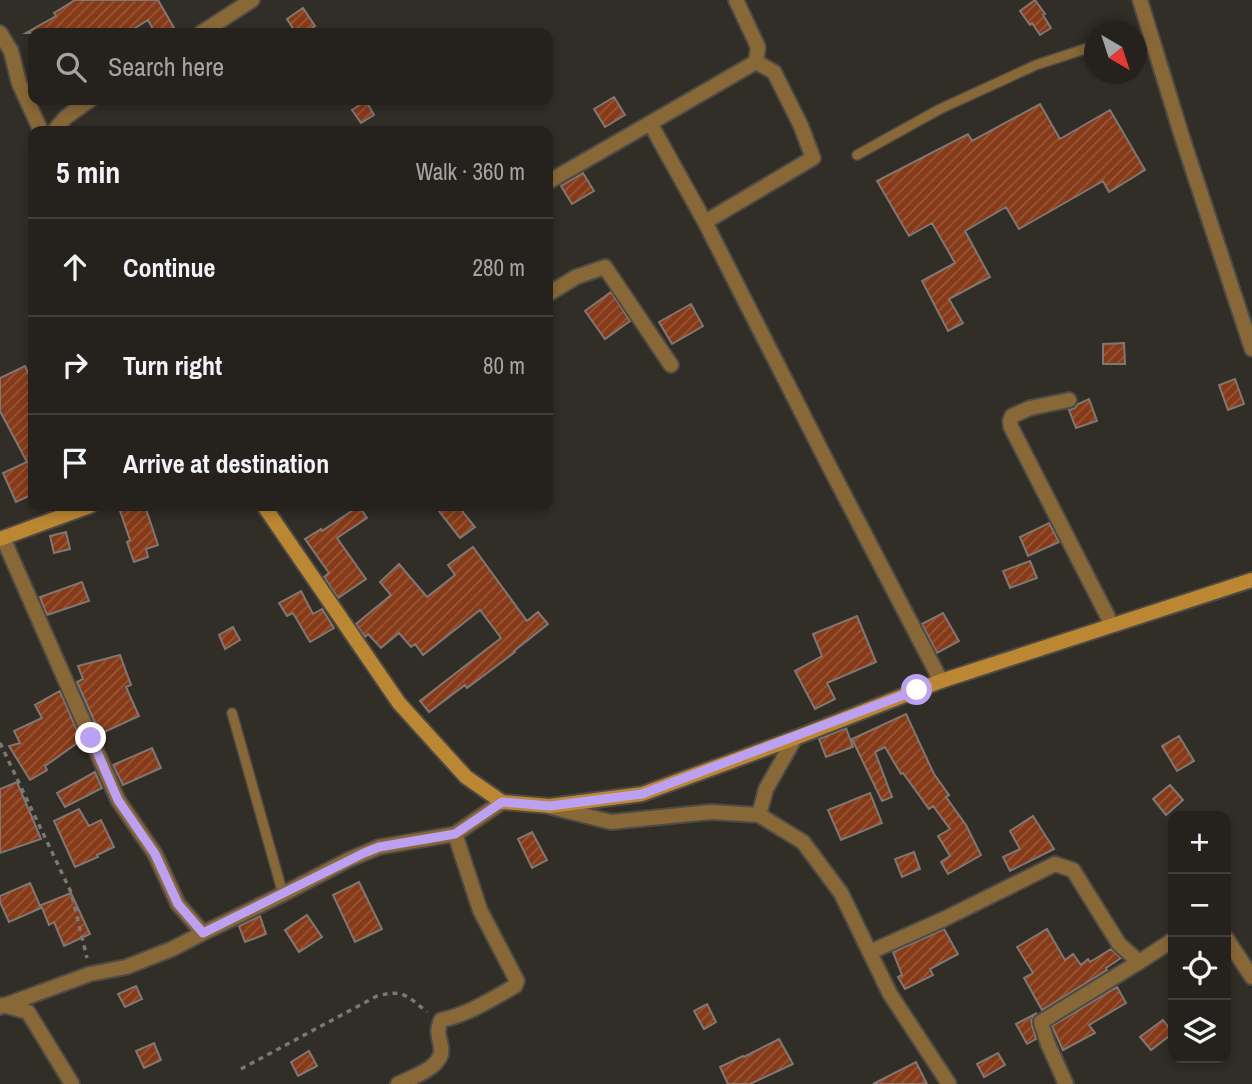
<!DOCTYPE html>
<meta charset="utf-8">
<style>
:root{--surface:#25221d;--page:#2d2a26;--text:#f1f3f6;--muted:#a3a4a4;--line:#423f3b}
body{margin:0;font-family:"Archivo Narrow",sans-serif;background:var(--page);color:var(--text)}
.controls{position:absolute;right:21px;bottom:21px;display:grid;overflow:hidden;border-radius:14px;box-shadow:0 4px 10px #0003}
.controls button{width:63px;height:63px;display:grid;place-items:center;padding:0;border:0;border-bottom:2px solid var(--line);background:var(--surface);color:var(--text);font:35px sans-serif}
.compass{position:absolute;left:1084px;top:21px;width:63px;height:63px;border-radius:50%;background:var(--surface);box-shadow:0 4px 10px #0003;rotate:141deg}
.stop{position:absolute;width:21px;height:21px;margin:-16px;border:5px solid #bca0f2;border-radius:50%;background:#fff}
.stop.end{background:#bca0f2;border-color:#fff;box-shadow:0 2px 7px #0008}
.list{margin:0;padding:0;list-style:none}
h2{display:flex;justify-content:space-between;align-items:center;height:91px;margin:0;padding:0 28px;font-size:30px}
h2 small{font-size:23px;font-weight:400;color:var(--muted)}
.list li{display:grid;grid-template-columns:46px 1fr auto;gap:21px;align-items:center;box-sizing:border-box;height:98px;padding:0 28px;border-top:2px solid var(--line)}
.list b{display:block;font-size:26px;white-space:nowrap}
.list em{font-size:23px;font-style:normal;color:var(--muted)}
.icon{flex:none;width:38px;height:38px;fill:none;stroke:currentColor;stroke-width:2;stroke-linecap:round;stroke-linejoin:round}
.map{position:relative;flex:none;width:1252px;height:1084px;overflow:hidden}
.search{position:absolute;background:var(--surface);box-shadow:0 4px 10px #0003;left:28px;top:28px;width:525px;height:77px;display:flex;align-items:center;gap:18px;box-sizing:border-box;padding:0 24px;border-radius:14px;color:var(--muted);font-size:26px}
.panel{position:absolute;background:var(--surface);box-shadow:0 4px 10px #0003;left:28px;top:126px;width:525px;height:385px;border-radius:14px}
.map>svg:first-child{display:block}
.building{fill:url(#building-hatch);stroke:#807773;stroke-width:2}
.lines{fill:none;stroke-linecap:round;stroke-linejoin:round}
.service-casing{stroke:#4e4a45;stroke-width:12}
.minor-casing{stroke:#4e4a45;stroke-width:18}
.secondary-casing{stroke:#4e4a45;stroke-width:18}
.path{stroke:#7b7873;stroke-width:3.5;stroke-dasharray:5 5;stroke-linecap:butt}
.service{stroke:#896837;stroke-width:9}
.minor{stroke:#896837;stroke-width:14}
.secondary{stroke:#bc8732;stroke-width:14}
.route{stroke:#bca0f2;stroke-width:9}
</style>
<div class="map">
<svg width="1252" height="1084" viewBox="0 0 1252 1084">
<defs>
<pattern id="building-hatch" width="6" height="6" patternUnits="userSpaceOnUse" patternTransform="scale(1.75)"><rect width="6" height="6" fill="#863a18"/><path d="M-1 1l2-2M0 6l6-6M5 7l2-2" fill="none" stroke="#975639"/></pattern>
</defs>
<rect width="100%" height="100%" fill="#312d27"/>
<!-- building -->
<path class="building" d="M 75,0 L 158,0 L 177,33 L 155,33 L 148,20 L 127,33 L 26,33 L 56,16 L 54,13 Z
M 1035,0 L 1045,14 L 1043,15 L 1051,28 L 1040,35 L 1032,23 L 1030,25 L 1020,11 Z
M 303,8 L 315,26 L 304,33 L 296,33 L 287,19 Z
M 614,97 L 625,115 L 605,127 L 594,109 Z
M 366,101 L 374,115 L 361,123 L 352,110 Z
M 1040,104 L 1060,139 L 1110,110 L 1145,170 L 1109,192 L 1103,181 L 1019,229 L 1006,207 L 965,231 L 990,277 L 949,299 L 963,323 L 948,331 L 922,281 L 955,263 L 932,223 L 909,236 L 877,181 L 968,134 L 972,141 Z
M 583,173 L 594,191 L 572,204 L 561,186 Z
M 611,292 L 630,321 L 605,339 L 585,311 Z
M 691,304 L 703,326 L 672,344 L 659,322 Z
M 1124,343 L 1125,364 L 1103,364 L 1103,344 Z
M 25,366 L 33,384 L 33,494 L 16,502 L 3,473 L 27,462 L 0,411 L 0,378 Z
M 1235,379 L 1244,404 L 1228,410 L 1219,385 Z
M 1089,399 L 1097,421 L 1076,428 L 1069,410 L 1075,408 L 1078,404 Z
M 136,506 L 145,506 L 158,545 L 146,549 L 148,557 L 134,562 L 127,542 L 130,540 L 120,511 Z
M 359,506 L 367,518 L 337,538 L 366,579 L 338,598 L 324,577 L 329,573 L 305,539 L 321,529 L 322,531 Z
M 435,506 L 458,506 L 475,527 L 460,538 Z
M 1049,523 L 1059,542 L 1028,556 L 1020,537 Z
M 66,532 L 70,549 L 54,553 L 50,536 Z
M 473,547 L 527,621 L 538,612 L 548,624 L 514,651 L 515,652 L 467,688 L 465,685 L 429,712 L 420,701 L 501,638 L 480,610 L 423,655 L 415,644 L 411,647 L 399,633 L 381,648 L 368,634 L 365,637 L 356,624 L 391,595 L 380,582 L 399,564 L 427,597 L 455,575 L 448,565 Z
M 1030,561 L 1037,578 L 1010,588 L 1003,571 Z
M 82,582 L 89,601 L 47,615 L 40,597 Z
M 301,591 L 313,614 L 322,609 L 334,628 L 310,642 L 293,613 L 287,616 L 279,603 Z
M 943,613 L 959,641 L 937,653 L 922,624 Z
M 857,616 L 876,662 L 827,683 L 835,699 L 815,709 L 795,671 L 822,656 L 813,634 Z
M 233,627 L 240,640 L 225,649 L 219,635 Z
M 120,655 L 131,685 L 126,687 L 139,716 L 100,734 L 77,682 L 83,679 L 78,666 Z
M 60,691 L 82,742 L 76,744 L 45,766 L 47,770 L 30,780 L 9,746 L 20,743 L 14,731 L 42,718 L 35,705 Z
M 906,714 L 934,774 L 949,795 L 946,797 L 966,825 L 981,855 L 948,874 L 941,862 L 950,856 L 938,836 L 950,829 L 933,806 L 929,809 L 903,773 L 901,774 L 885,747 L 875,752 L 892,797 L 882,801 L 852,739 Z
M 846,728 L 853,747 L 826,757 L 819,739 Z
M 1179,736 L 1194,761 L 1177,771 L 1162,746 Z
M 152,748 L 161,768 L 123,785 L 113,765 Z
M 95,772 L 102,788 L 65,807 L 57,793 Z
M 17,782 L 41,839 L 0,853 L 0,789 Z
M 1170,785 L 1183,800 L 1166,815 L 1153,799 Z
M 870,793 L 882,823 L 841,840 L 828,810 Z
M 79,809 L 89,826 L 101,820 L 114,847 L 97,855 L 98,857 L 75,867 L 54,821 Z
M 1033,816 L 1054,849 L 1010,871 L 1003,857 L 1020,849 L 1010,831 Z
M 532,832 L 547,860 L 532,868 L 518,839 Z
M 914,852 L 920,869 L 902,877 L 895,859 Z
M 359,882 L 382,929 L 355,942 L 333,895 Z
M 30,883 L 41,908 L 9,922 L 0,902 L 0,896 Z
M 71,893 L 90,934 L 64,946 L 54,922 L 49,925 L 41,905 Z
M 307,915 L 322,937 L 299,952 L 285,930 Z
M 260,916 L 266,934 L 245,942 L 239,926 Z
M 944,929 L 958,954 L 930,969 L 933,975 L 905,989 L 898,977 L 902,975 L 893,952 Z
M 1047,929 L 1065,960 L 1073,954 L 1081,965 L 1088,959 L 1090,962 L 1111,949 L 1121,958 L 1106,968 L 1107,970 L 1042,1010 L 1024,978 L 1033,973 L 1017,947 Z
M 136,986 L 142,999 L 125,1007 L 118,994 Z
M 1117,987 L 1126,1003 L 1089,1025 L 1095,1033 L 1063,1050 L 1052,1026 Z
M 707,1004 L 716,1022 L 704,1029 L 694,1011 Z
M 1037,1013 L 1031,1021 L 1036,1039 L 1027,1044 L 1016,1024 Z
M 1163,1020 L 1173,1033 L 1151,1050 L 1140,1037 Z
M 779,1039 L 793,1064 L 750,1084 L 728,1084 L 720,1067 L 743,1056 L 744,1057 Z
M 154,1043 L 161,1060 L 144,1068 L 136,1051 Z
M 309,1051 L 317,1066 L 298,1076 L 291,1062 Z
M 998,1053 L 1005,1065 L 984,1077 L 977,1064 Z
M 916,1062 L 927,1084 L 873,1084 Z"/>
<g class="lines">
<defs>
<path id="service" d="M 857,155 L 940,109 L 1036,65 L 1094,46
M 232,713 L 283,894"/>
<path id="minor" d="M 736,0 L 758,47 L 756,62
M 1140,0 L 1183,140 L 1252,349
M 0,33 L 11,51 L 19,83 L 41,131
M 201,33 L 252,0
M 650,123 L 705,222
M 54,131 L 66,117 L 90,100
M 548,182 L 756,62 L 774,72 L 801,126 L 813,158 L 705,222 L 827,462 L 941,681
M 548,294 L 576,277 L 605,267 L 671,365
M 1069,400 L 1030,408 L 1012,416 L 1010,421 L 1011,427 L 1112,625
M 3,538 L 118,800 L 155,854 L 178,904 L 203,933
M 551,807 L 611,822 L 711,812 L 759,815 L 803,842 L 841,893 L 890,994 L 949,1084
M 759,815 L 766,789 L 795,738
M 1226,938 L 1252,977
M 870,952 L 944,919 L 1055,864 L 1073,870 L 1119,944 L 1139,962 L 1173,940
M 3,1005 L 28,1012 L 72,1084
M 0,1007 L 90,974 L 126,967 L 172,949 L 203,933 L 283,894 L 348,860 L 379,847 L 455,834 L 502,802
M 398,1084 C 412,1077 445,1067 441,1047 C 439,1034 436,1034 441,1020 C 467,1015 492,999 515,986 L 517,981 L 480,910 L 455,834
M 1066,1084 L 1048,1044 L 1041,1022 L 1139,962"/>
<path id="secondary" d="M 264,506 L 399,703 L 466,777 L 502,802 L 550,806 L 642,794 L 795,738 L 941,681 L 1252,580
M 0,539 L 90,506"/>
</defs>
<!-- service casing -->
<use href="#service" class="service-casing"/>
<!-- minor casing -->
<use href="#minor" class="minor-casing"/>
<!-- secondary casing -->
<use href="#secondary" class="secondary-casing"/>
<!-- path -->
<path class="path" d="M 0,743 L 71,892 L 87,958
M 241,1069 L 377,996 C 404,989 407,996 427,1012"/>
<!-- service -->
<use href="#service" class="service"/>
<!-- minor -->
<use href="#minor" class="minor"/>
<!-- secondary -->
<use href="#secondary" class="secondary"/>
</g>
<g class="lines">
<!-- route -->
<path class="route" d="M 91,738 L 118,800 L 155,854 L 178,904 L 203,933 L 364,853 L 379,847 L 455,834 L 502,802 L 550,806 L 642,794 L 917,690"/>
</g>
</svg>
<div class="controls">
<button>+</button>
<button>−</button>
<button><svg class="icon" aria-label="locate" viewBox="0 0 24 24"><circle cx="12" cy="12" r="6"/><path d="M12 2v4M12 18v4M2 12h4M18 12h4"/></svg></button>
<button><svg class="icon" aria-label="layers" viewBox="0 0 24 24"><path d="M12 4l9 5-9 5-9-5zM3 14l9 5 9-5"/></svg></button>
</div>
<svg class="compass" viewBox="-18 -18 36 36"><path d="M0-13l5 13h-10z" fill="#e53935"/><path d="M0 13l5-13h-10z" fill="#a3a4a4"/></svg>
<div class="stop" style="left:917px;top:690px"></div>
<div class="stop end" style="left:91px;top:738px"></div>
<div class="search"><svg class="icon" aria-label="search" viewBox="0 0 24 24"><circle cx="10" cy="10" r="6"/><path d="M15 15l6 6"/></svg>Search here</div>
<section class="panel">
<h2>5 min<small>Walk · 360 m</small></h2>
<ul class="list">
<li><svg class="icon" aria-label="ahead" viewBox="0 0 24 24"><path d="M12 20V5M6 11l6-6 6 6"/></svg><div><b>Continue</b></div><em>280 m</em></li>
<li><svg class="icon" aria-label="right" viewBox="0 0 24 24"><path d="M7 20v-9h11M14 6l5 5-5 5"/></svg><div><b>Turn right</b></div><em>80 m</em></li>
<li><svg class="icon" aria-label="arrive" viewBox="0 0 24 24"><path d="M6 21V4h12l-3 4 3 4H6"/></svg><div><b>Arrive at destination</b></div></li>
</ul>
</section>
</div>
